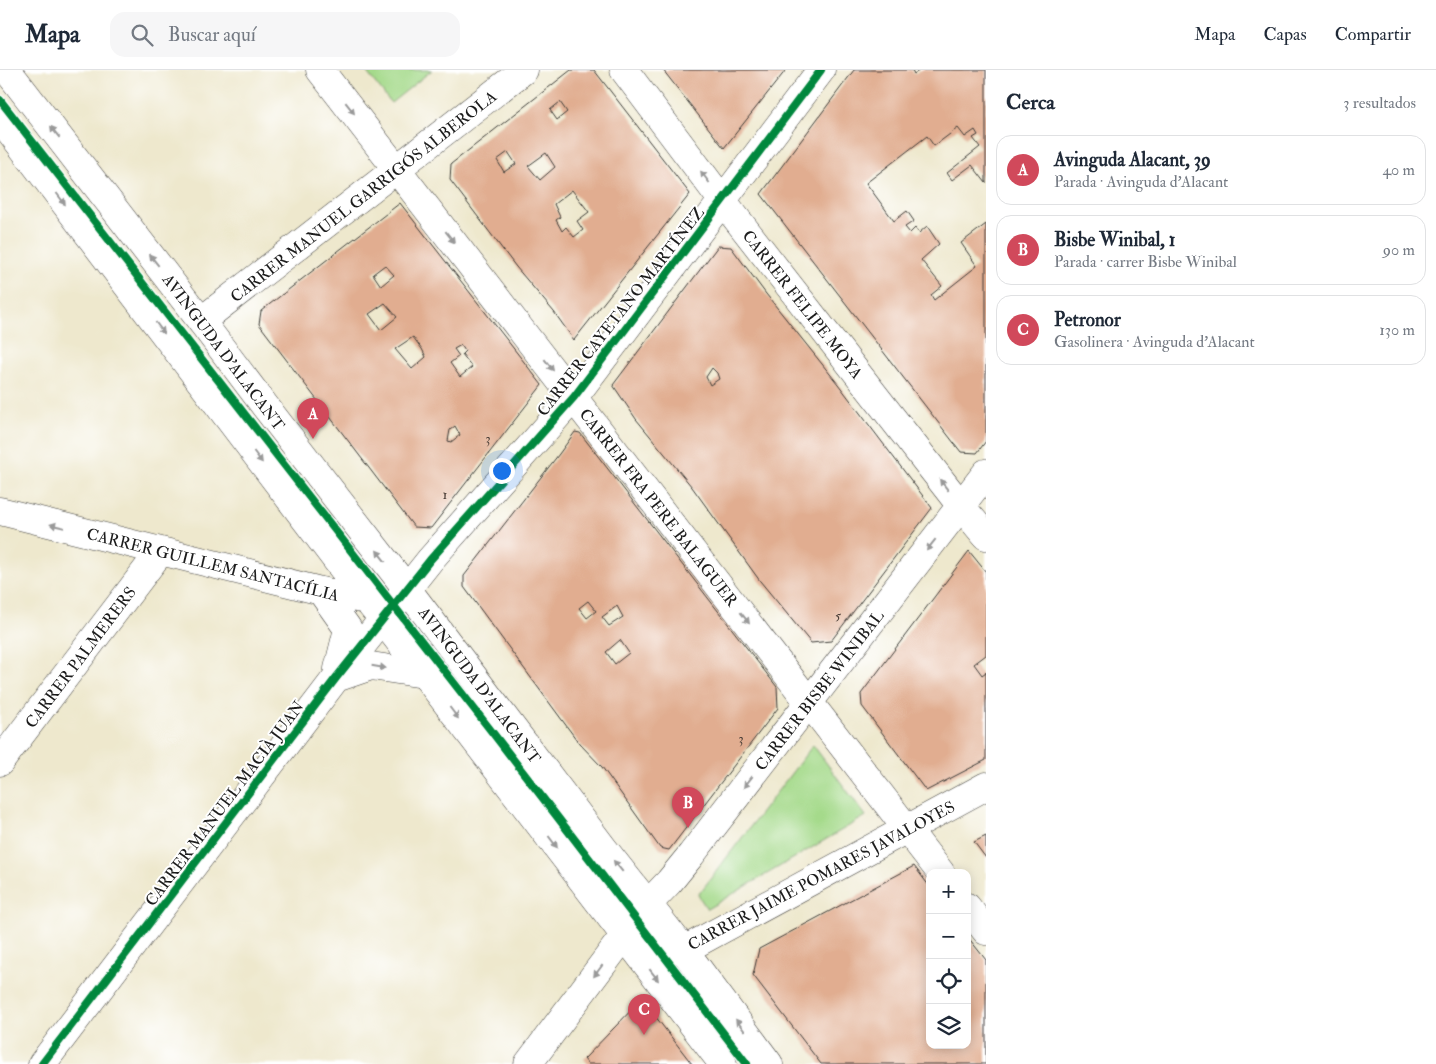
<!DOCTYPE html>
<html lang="es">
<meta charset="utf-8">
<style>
:root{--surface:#fff;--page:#f6f6f7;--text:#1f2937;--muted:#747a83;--line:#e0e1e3;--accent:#d1495b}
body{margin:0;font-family:"IM FELL Double Pica",serif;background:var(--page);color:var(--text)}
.controls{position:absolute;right:15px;bottom:15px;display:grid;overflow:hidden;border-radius:10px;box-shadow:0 2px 12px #0003}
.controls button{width:45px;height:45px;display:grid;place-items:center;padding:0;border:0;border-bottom:1px solid var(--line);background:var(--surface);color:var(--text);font:25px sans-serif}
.you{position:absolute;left:501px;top:400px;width:18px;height:18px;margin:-12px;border:4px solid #fff;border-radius:50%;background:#1a73e8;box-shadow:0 0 0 8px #1a73e833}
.badge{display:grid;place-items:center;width:32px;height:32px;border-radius:50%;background:var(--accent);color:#fff;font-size:16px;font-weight:700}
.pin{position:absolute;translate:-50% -41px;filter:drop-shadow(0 1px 2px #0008)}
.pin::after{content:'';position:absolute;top:26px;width:18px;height:15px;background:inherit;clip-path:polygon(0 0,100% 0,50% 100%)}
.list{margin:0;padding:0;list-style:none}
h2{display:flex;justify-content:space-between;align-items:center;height:65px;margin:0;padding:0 20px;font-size:21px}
h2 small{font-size:16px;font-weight:400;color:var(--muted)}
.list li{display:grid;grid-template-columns:32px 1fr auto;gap:15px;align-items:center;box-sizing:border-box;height:70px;margin:0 10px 10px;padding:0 10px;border:1px solid var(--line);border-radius:15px}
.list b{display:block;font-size:19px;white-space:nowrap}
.list p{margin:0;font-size:16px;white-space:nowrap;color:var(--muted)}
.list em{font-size:16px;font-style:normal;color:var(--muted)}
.icon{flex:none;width:28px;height:28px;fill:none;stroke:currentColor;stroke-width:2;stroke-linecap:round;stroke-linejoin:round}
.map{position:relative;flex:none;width:986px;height:994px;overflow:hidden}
header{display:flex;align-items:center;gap:30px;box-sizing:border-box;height:70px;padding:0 25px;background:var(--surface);border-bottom:1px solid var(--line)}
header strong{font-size:24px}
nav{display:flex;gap:28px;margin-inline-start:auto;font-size:18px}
.search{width:350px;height:45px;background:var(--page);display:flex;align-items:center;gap:12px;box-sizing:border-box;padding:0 18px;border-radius:15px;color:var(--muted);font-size:19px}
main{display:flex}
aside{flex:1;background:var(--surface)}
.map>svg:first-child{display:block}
.green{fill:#a5da8b;stroke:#607b54}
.building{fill:#e1ad90;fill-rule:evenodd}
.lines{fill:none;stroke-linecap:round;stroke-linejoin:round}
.minor-casing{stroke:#3c3b37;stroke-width:29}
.secondary-casing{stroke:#3c3b37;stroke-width:29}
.minor{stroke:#fff;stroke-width:28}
.secondary{stroke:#fff;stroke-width:28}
.cycleway-casing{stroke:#fff;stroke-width:11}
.cycleway{stroke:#00873e;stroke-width:8}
.oneway{fill:#999}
.labels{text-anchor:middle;stroke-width:4;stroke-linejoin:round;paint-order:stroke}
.number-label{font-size:14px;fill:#4d4039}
.street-label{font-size:16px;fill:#1c1c1c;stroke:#fff}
</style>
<header>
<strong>Mapa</strong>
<div class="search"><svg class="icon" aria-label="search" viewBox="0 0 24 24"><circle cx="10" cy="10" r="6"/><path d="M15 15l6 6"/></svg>Buscar aquí</div>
<nav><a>Mapa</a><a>Capas</a><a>Compartir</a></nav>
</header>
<main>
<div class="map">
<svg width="986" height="994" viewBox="0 0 986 994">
<rect width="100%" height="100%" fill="#fff"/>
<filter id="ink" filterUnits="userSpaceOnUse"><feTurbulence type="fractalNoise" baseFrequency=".02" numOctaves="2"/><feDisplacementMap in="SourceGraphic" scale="10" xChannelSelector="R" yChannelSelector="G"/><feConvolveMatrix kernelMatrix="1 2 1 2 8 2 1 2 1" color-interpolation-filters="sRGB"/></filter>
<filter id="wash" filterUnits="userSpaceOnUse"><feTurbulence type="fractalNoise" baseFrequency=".0096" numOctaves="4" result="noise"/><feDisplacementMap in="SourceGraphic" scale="20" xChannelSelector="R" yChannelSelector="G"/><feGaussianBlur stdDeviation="1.12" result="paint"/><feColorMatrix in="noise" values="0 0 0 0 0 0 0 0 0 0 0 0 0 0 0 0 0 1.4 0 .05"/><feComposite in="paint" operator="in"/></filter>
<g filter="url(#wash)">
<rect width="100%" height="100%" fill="#eee8cd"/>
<!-- green -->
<path class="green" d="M 365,0 L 432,0 L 391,33 Z
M 813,675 L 866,746 L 707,839 L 698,825 Z"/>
<g id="blocks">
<!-- building -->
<path class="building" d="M 571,0 L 594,0 L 690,124 L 574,270 L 554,242 L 516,197 L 450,110 L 451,94 ZM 560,32 L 567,42 L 557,50 L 550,40 ZM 508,82 L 516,94 L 504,102 L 497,90 ZM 546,83 L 555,97 L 540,110 L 528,96 ZM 572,120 L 589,142 L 577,151 L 583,160 L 574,167 L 566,157 L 562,161 L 556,150 L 560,147 L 554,134 Z
M 663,0 L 786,0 L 724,78 Z
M 854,0 L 912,0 L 914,4 L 920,0 L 986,0 L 986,113 L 972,95 L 952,110 L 947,103 L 980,77 L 973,68 L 978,65 L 975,60 L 965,67 L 958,58 L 934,76 L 927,66 L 866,113 L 894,151 L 907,141 L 914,151 L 905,157 L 910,163 L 915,158 L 919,163 L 927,156 L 939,174 L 921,190 L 942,216 L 931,225 L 934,230 L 977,196 L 961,173 L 986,154 L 986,371 L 977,383 L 961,382 L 761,124 Z
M 400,133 L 542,315 L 431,458 L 414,457 L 259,254 L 261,241 ZM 385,195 L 394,205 L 381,216 L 373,204 ZM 385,233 L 397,247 L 381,260 L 369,244 ZM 413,267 L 422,279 L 426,287 L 412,299 L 395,279 ZM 461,275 L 465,281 L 462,284 L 472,297 L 460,307 L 450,293 L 459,286 L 454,279 ZM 455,356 L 460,365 L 451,372 L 448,371 L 450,360 Z
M 718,176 L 731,177 L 766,224 L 838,314 L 932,438 L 831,571 L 811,573 L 760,511 L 692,417 L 636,349 L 613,315 ZM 712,298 L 717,303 L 719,309 L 710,315 L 706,307 Z
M 575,362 L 580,363 L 777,617 L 778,638 L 669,780 L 660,778 L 602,697 L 579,673 L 464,517 L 464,506 L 559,384 ZM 588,531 L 596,541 L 587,548 L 579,538 ZM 617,536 L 623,547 L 609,556 L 602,547 ZM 620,570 L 629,583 L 615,594 L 606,582 Z
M 969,481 L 986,502 L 986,585 L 974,594 L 982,605 L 986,602 L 986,690 L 926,721 L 862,636 L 861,624 Z
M 986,766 L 986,788 L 974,772 Z
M 914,796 L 930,817 L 930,975 L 967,975 L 967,866 L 986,890 L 986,994 L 821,994 L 753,905 L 759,879 Z
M 642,929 L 692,994 L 588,994 L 584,989 Z"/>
</g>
</g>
<g filter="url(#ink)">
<use href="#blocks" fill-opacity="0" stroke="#3c3b37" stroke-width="1"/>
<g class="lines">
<defs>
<path id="minor" d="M 320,0 L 941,803
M 624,0 L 722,130 L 961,436 L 986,466
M 201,251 L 524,0
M 0,441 L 321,521 L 382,533
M 321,521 L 348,559 L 338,599
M 336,608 L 371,596 L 424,604
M 0,692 L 160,482
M 967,837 L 986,861
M 624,866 L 684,880 L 986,716
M 42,994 L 336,608 L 430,490 L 574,327 L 821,0
M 528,994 L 648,834 L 669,812 L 691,785 L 986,403"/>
<path id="secondary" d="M 7,0 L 201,251 L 265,336 L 407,519 L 604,779 L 684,880 L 769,994
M 0,48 L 366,529 L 383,550 L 723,994"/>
</defs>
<!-- minor casing -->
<use href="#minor" class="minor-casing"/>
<!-- secondary casing -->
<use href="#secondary" class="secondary-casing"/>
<!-- minor -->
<use href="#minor" class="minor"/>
<!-- secondary -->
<use href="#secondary" class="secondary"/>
<defs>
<path id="cycleway" d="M 0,30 L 489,658 L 747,994
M 42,994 L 336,608 L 430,490 L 574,327 L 821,0"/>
</defs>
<!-- cycleway casing -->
<use href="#cycleway" class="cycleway-casing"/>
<!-- cycleway -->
<use href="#cycleway" class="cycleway"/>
</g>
<!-- one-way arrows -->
<defs><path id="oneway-solid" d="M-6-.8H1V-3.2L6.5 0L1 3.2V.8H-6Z" transform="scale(1.25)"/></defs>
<g class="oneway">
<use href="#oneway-solid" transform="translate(350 38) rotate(52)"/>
<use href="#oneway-solid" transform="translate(55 62) rotate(-128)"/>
<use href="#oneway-solid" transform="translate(705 107) rotate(-127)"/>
<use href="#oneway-solid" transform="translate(61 129) rotate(53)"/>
<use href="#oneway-solid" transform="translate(450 167) rotate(52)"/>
<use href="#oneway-solid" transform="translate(154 190) rotate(-128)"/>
<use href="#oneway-solid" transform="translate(160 258) rotate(53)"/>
<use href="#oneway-solid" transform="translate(549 295) rotate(52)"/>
<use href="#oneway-solid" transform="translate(258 387) rotate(53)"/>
<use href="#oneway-solid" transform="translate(944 415) rotate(-128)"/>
<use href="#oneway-solid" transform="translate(57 456) rotate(-166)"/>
<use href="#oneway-solid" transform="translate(931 475) rotate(128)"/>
<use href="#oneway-solid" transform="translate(381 486) rotate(-128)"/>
<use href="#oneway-solid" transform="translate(745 548) rotate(52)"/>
<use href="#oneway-solid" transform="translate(379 597) rotate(9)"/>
<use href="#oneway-solid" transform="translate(454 643) rotate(53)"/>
<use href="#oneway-solid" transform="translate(748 712) rotate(128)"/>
<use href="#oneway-solid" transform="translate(553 772) rotate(53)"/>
<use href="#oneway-solid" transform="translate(618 796) rotate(-129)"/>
<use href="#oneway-solid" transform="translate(598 901) rotate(127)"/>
<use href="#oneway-solid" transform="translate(654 905) rotate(52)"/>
<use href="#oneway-solid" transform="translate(740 955) rotate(-127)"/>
</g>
</g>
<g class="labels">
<!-- number labels -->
<g class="number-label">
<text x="488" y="373">3</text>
<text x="445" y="429">1</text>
<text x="838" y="550">5</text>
<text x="741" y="673">3</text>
</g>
<!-- street labels -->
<g class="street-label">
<text transform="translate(363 126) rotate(-38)" y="6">CARRER MANUEL GARRIGÓS ALBEROLA</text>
<text transform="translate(803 234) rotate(52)" y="6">CARRER FELIPE MOYA</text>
<text transform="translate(620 241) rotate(-52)" y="6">CARRER CAYETANO MARTÍNEZ</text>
<text transform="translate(224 282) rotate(53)" y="6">AVINGUDA D'ALACANT</text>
<text transform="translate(659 437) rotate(52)" y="6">CARRER FRA PERE BALAGUER</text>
<text transform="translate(213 494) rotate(14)" y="6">CARRER GUILLEM SANTACÍLIA</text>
<text transform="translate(80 587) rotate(-53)" y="6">CARRER PALMERERS</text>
<text transform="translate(480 615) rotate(53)" y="6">AVINGUDA D'ALACANT</text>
<text transform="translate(819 620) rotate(-52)" y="6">CARRER BISBE WINIBAL</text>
<text transform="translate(224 733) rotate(-53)" y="6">CARRER MANUEL MACIÀ JUAN</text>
<text transform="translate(821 805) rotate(-28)" y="6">CARRER JAIME POMARES JAVALOYES</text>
</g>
</g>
</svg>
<div class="controls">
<button>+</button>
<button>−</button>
<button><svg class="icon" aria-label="locate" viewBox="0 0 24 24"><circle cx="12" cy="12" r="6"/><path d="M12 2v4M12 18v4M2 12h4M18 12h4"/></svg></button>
<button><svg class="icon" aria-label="layers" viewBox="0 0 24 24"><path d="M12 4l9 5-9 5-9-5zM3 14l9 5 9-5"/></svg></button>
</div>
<div class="you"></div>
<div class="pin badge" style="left:313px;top:369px">A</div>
<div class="pin badge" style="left:688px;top:758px">B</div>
<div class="pin badge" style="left:644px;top:965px">C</div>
</div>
<aside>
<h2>Cerca<small>3 resultados</small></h2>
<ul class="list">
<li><span class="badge">A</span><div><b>Avinguda Alacant, 39</b><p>Parada · Avinguda d'Alacant</p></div><em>40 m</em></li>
<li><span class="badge">B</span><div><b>Bisbe Winibal, 1</b><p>Parada · carrer Bisbe Winibal</p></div><em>90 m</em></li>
<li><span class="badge">C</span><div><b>Petronor</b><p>Gasolinera · Avinguda d'Alacant</p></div><em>130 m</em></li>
</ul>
</aside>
</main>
